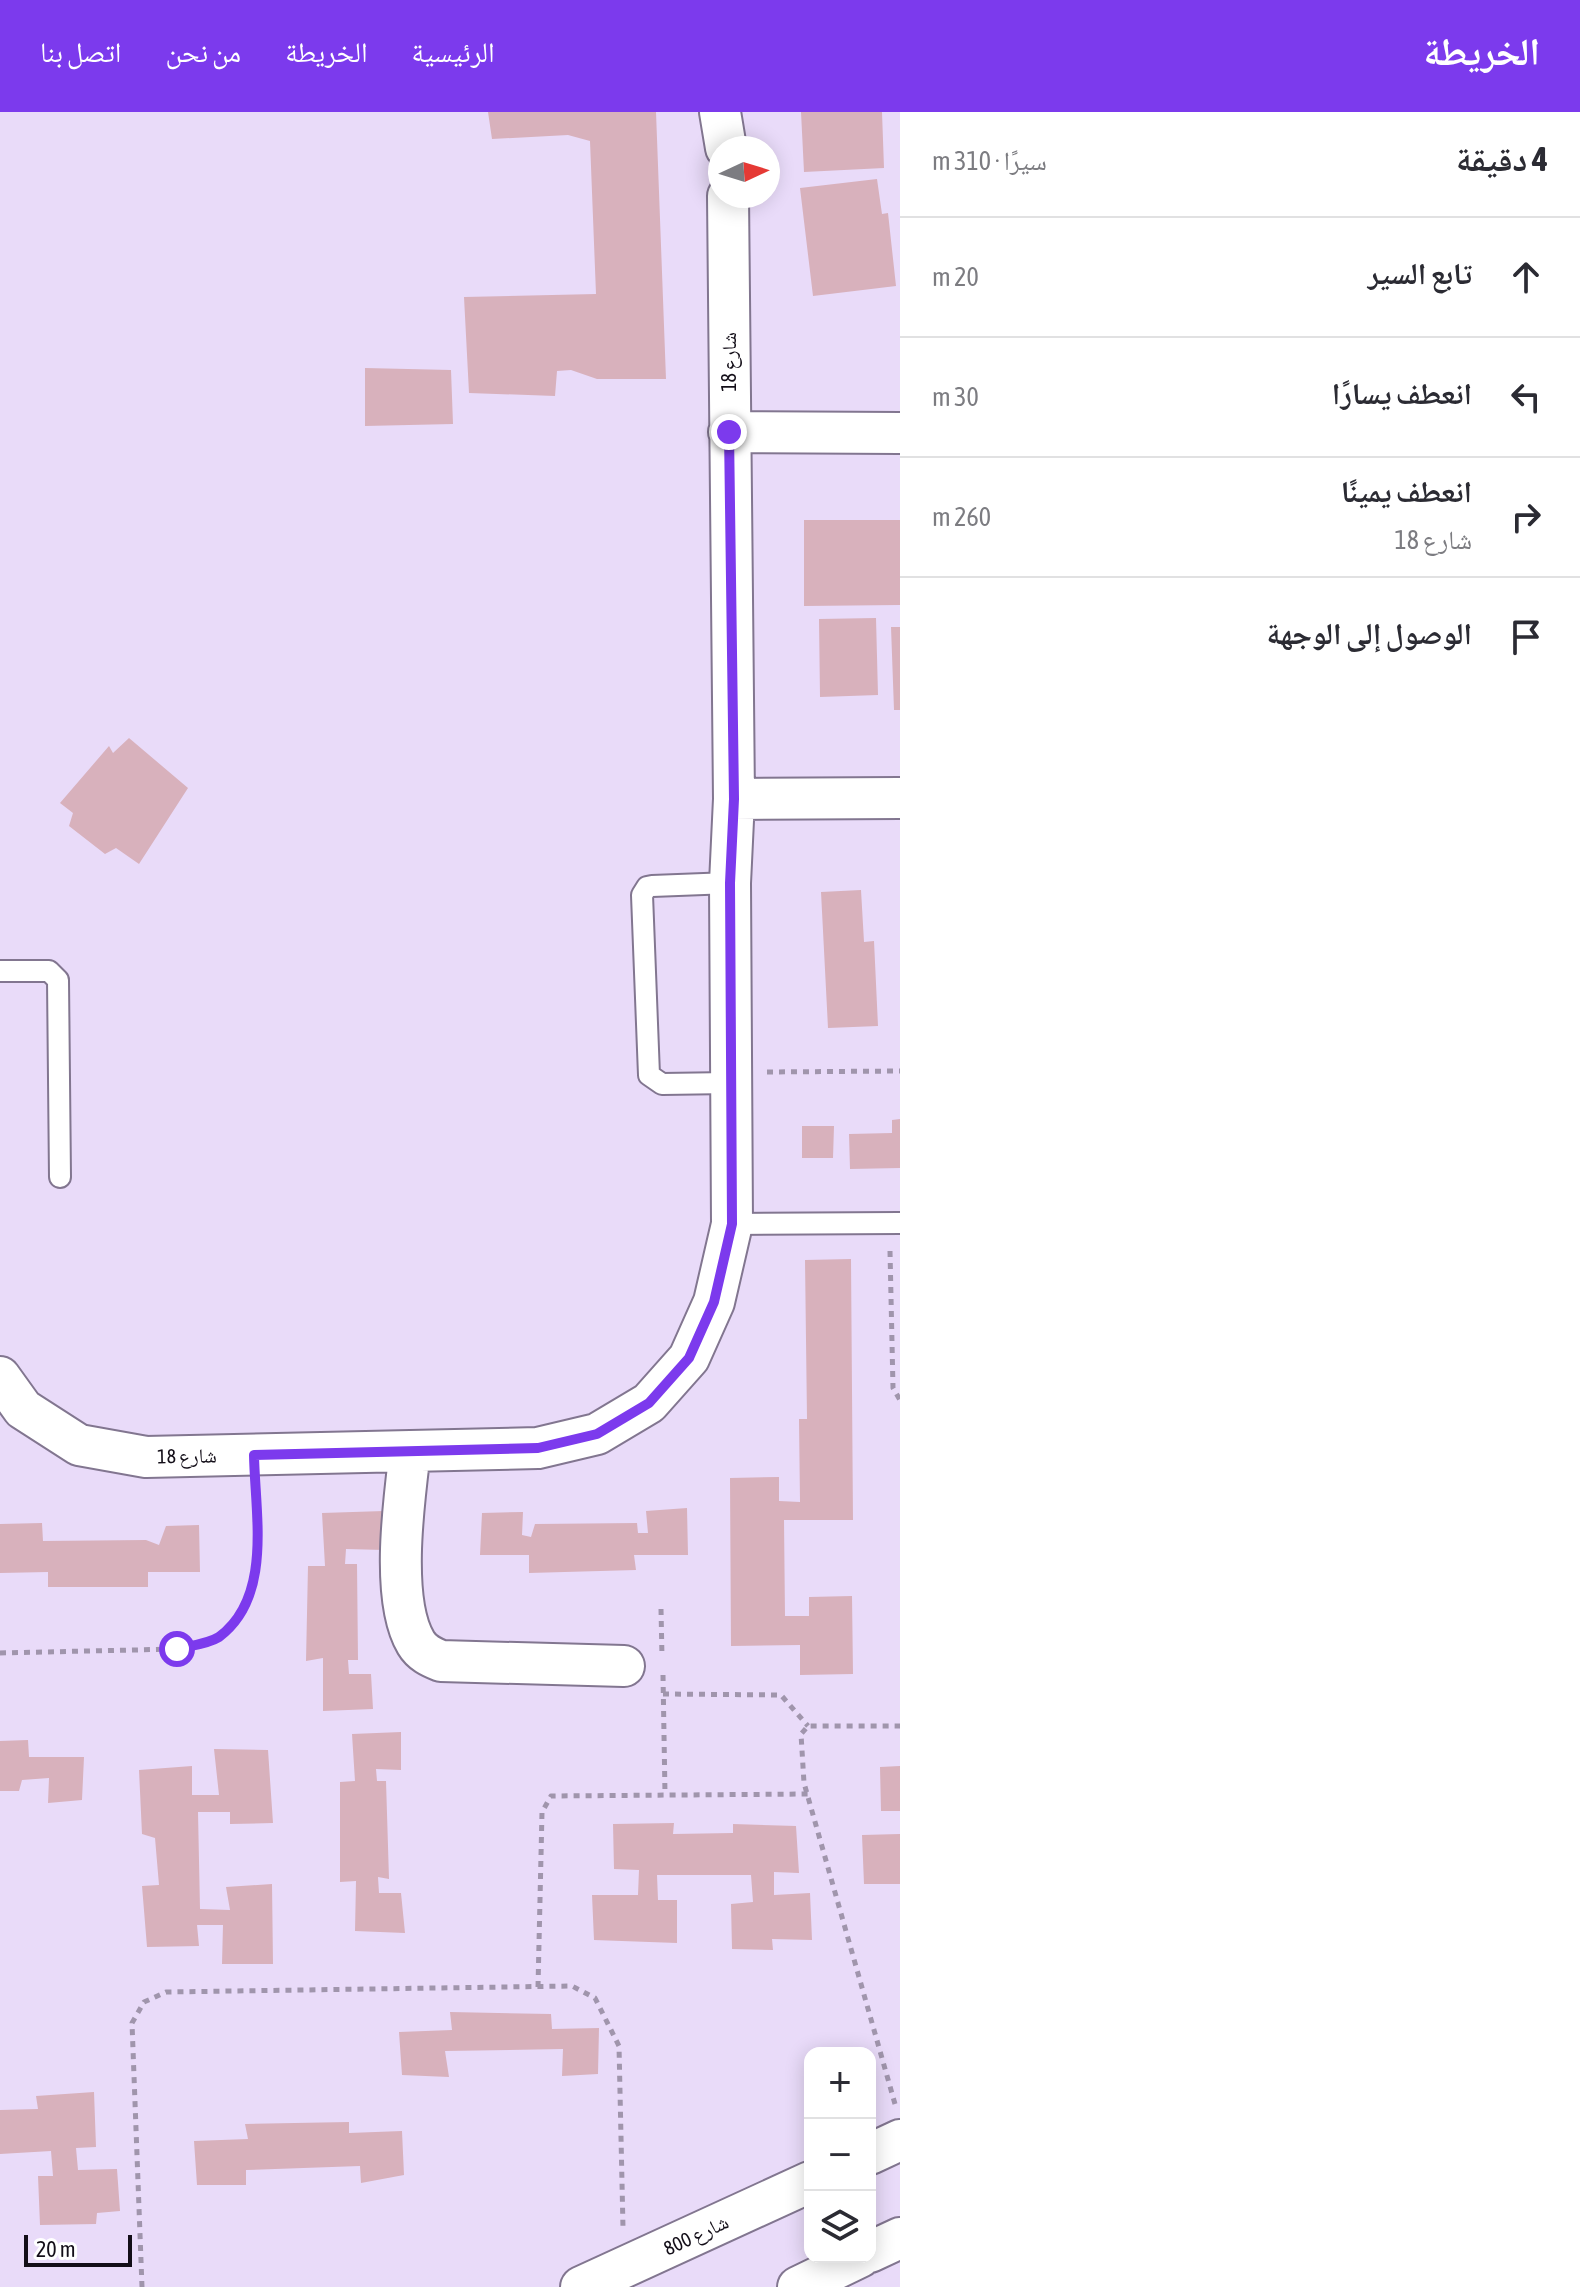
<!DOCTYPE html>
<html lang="ar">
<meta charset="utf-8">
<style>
:root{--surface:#fff;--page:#f2f2f3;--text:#2b2b33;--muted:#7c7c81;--line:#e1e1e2;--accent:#7c3aed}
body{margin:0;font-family:"Asap Condensed","Noto Naskh Arabic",sans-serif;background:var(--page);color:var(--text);direction:rtl}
.controls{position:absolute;right:24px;bottom:24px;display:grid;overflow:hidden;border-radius:16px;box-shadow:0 4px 20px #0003}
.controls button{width:72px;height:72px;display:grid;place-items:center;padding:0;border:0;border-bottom:2px solid var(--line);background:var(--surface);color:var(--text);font:40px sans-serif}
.compass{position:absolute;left:708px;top:24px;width:72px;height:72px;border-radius:50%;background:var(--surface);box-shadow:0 4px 20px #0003;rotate:86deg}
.scale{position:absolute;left:24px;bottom:20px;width:108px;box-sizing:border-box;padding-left:8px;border:4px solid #130e18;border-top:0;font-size:22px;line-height:28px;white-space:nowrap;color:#130e18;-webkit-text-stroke:6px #fff;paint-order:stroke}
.stop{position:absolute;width:24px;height:24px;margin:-18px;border:6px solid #7c3aed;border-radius:50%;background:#fff}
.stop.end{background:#7c3aed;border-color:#fff;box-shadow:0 2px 8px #0008}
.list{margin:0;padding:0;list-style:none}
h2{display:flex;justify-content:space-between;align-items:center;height:104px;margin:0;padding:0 32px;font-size:34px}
h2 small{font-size:26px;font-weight:400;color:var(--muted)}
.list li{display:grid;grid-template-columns:52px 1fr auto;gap:24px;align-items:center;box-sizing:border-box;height:120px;padding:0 32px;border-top:2px solid var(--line)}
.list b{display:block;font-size:30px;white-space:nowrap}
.list p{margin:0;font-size:26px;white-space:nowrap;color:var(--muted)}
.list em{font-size:26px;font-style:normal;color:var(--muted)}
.icon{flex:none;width:44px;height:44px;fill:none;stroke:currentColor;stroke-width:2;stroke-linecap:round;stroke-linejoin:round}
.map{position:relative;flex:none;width:900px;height:2175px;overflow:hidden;direction:ltr}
header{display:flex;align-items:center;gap:48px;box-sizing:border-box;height:112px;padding:0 40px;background:var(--accent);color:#fff}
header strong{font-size:38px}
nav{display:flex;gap:44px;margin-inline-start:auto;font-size:28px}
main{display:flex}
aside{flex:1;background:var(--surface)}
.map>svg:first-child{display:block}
.building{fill:#d8b1bc}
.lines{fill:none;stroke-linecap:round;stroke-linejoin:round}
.service-casing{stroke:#827690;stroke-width:24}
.minor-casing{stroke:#827690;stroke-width:44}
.path{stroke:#a095ac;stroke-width:5;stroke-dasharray:6 6;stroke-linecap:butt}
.service{stroke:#fff;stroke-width:20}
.minor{stroke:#fff;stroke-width:40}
.route{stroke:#7c3aed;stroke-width:10}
.labels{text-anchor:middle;stroke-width:6;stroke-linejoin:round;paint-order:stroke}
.street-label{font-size:20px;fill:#130e18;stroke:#fff}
</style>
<header>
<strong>الخريطة</strong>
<nav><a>الرئيسية</a><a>الخريطة</a><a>من نحن</a><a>اتصل بنا</a></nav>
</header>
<main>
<aside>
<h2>4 دقيقة<small>سيرًا · 310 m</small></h2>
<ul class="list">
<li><svg class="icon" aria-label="ahead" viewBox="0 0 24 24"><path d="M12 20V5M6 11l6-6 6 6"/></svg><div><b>تابع السير</b></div><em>20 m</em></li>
<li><svg class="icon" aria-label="left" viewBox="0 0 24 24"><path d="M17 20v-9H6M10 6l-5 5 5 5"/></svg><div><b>انعطف يسارًا</b></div><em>30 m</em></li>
<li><svg class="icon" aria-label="right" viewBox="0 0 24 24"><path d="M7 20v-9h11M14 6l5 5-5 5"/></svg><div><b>انعطف يمينًا</b><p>شارع 18</p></div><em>260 m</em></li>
<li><svg class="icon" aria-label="arrive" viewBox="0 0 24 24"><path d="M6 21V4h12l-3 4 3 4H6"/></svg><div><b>الوصول إلى الوجهة</b></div></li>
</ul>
</aside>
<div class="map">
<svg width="900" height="2175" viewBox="0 0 900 2175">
<rect width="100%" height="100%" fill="#e9dbf9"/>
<!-- building -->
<path class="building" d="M 488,0 L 656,0 L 666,267 L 597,267 L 571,258 L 557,259 L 555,284 L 469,281 L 464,185 L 596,182 L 590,29 L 568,23 L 492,27 Z
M 801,0 L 882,0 L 884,56 L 804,60 Z
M 877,67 L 882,102 L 888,101 L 896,174 L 813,184 L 800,76 Z
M 365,256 L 451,258 L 453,312 L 365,314 Z
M 804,408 L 900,408 L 900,493 L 804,494 Z
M 876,506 L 878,583 L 820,585 L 819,507 Z
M 891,515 L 900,515 L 900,598 L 894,598 Z
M 129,626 L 188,676 L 139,752 L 116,736 L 105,742 L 69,714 L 73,701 L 60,691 L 109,634 L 113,641 Z
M 861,778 L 864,830 L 874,829 L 878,914 L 828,916 L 821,780 Z
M 900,1007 L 900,1056 L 850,1057 L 849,1022 L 892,1021 L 892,1008 Z
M 802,1014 L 834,1014 L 833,1046 L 802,1046 Z
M 851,1147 L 853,1408 L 784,1408 L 785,1504 L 809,1504 L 809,1485 L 852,1484 L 853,1562 L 800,1563 L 800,1533 L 731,1534 L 730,1366 L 779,1365 L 779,1389 L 800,1390 L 799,1307 L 807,1307 L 805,1148 Z
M 687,1396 L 688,1443 L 634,1443 L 636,1458 L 529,1461 L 529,1443 L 480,1443 L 482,1401 L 523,1400 L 522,1423 L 531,1425 L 535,1412 L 637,1411 L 638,1421 L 648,1421 L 646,1399 Z
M 384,1399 L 384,1438 L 346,1437 L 345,1452 L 357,1452 L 358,1548 L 348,1548 L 349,1562 L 371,1562 L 373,1597 L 323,1599 L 323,1546 L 306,1549 L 308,1454 L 325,1454 L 322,1401 Z
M 42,1411 L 43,1429 L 146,1428 L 159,1433 L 166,1414 L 199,1413 L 200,1460 L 148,1460 L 148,1475 L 48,1475 L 48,1460 L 0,1461 L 0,1412 Z
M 401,1620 L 401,1658 L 376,1657 L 377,1669 L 386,1669 L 389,1767 L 378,1765 L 379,1781 L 401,1781 L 405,1821 L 355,1819 L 356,1769 L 340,1770 L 340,1670 L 355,1669 L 352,1622 Z
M 28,1628 L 29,1645 L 84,1645 L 82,1688 L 48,1691 L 49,1666 L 22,1668 L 19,1679 L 0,1679 L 0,1629 Z
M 214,1637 L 268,1638 L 273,1711 L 230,1712 L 230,1700 L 198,1700 L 200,1797 L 230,1798 L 226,1775 L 272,1772 L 273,1852 L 222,1852 L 223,1813 L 197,1813 L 199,1834 L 147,1835 L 142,1774 L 159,1773 L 155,1726 L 142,1722 L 139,1658 L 192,1654 L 192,1683 L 219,1683 Z
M 900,1654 L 900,1699 L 881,1699 L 880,1655 Z
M 674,1711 L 673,1722 L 733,1721 L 733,1712 L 796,1714 L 799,1761 L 774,1760 L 774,1783 L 810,1781 L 812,1828 L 772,1827 L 773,1838 L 732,1837 L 731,1792 L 753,1790 L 751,1763 L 657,1763 L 658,1788 L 677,1788 L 677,1831 L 594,1828 L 592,1783 L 638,1783 L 639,1758 L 614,1757 L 613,1712 Z
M 900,1722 L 900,1772 L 864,1772 L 862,1723 Z
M 450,1900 L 551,1902 L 552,1917 L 599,1916 L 598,1962 L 562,1964 L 563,1937 L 445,1939 L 449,1965 L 402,1963 L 399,1920 L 452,1918 Z
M 94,1980 L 96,2035 L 76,2036 L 78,2058 L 117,2057 L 120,2099 L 97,2101 L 96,2112 L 40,2113 L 38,2064 L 53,2064 L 51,2039 L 0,2042 L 0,1998 L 38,1997 L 36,1984 Z
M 349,2010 L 349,2021 L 402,2019 L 404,2063 L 361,2071 L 360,2054 L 246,2058 L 246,2073 L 197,2073 L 194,2029 L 248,2027 L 245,2012 Z"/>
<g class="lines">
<defs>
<path id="service" d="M 730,771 L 652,774 L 647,775 L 642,783 L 649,963 L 662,972 L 730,971
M 0,859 L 49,859 L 58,868 L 60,1065
M 732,1112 L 900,1111"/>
<path id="minor" d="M 720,0 L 726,36
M 729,320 L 900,321
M 734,687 L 900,686
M 0,1265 L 23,1297 L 79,1333 L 146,1345 L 538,1336 L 597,1322 L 649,1291 L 689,1246 L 714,1190 L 732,1112 L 730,771 L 734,687 L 728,84
M 410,1339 C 404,1388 390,1488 416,1531 C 422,1541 431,1545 441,1549 L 624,1554
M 870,2042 L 900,2028
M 870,2140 L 900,2126
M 581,2175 L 810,2070
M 798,2175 L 860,2145"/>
</defs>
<!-- service casing -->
<use href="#service" class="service-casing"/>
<!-- minor casing -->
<use href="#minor" class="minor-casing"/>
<!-- path -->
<path class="path" d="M 767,960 L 900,959
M 890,1139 L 893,1276 L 900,1288
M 661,1497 L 662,1545
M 0,1541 L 177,1537 L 217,1527 L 246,1497 L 256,1457 L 255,1379
M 663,1563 L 665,1682
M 663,1582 L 781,1583 L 808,1614
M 538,1875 L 542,1700 L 551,1684 L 808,1682
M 895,1992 L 804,1671 L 801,1622 L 808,1614 L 900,1614
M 142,2175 L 132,1911 L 144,1890 L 166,1880 L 572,1874 L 595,1886 L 619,1934 L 623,2116"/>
<!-- service -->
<use href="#service" class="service"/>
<!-- minor -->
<use href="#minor" class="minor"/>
</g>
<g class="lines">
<!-- route -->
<path class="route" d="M 177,1537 C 189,1534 208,1532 219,1525 C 273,1485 255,1402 254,1343 L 538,1336 L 597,1322 L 649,1291 L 689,1246 L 714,1190 L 732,1112 L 730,771 L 734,687 L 729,320"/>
</g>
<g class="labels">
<!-- street labels -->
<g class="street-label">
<text transform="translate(729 250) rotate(-90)" y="7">شارع 18</text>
<text transform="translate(187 1344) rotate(-1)" y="7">شارع 18</text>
<text transform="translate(696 2123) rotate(-25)" y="7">شارع 800</text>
</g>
</g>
</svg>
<div class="controls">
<button>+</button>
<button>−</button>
<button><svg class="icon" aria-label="layers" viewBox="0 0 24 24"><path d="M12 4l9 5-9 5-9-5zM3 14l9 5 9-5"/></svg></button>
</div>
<svg class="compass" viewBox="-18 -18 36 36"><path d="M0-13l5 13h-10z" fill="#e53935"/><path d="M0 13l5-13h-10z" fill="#7c7c81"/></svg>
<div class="scale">20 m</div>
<div class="stop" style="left:177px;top:1537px"></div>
<div class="stop end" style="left:729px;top:320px"></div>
</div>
</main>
